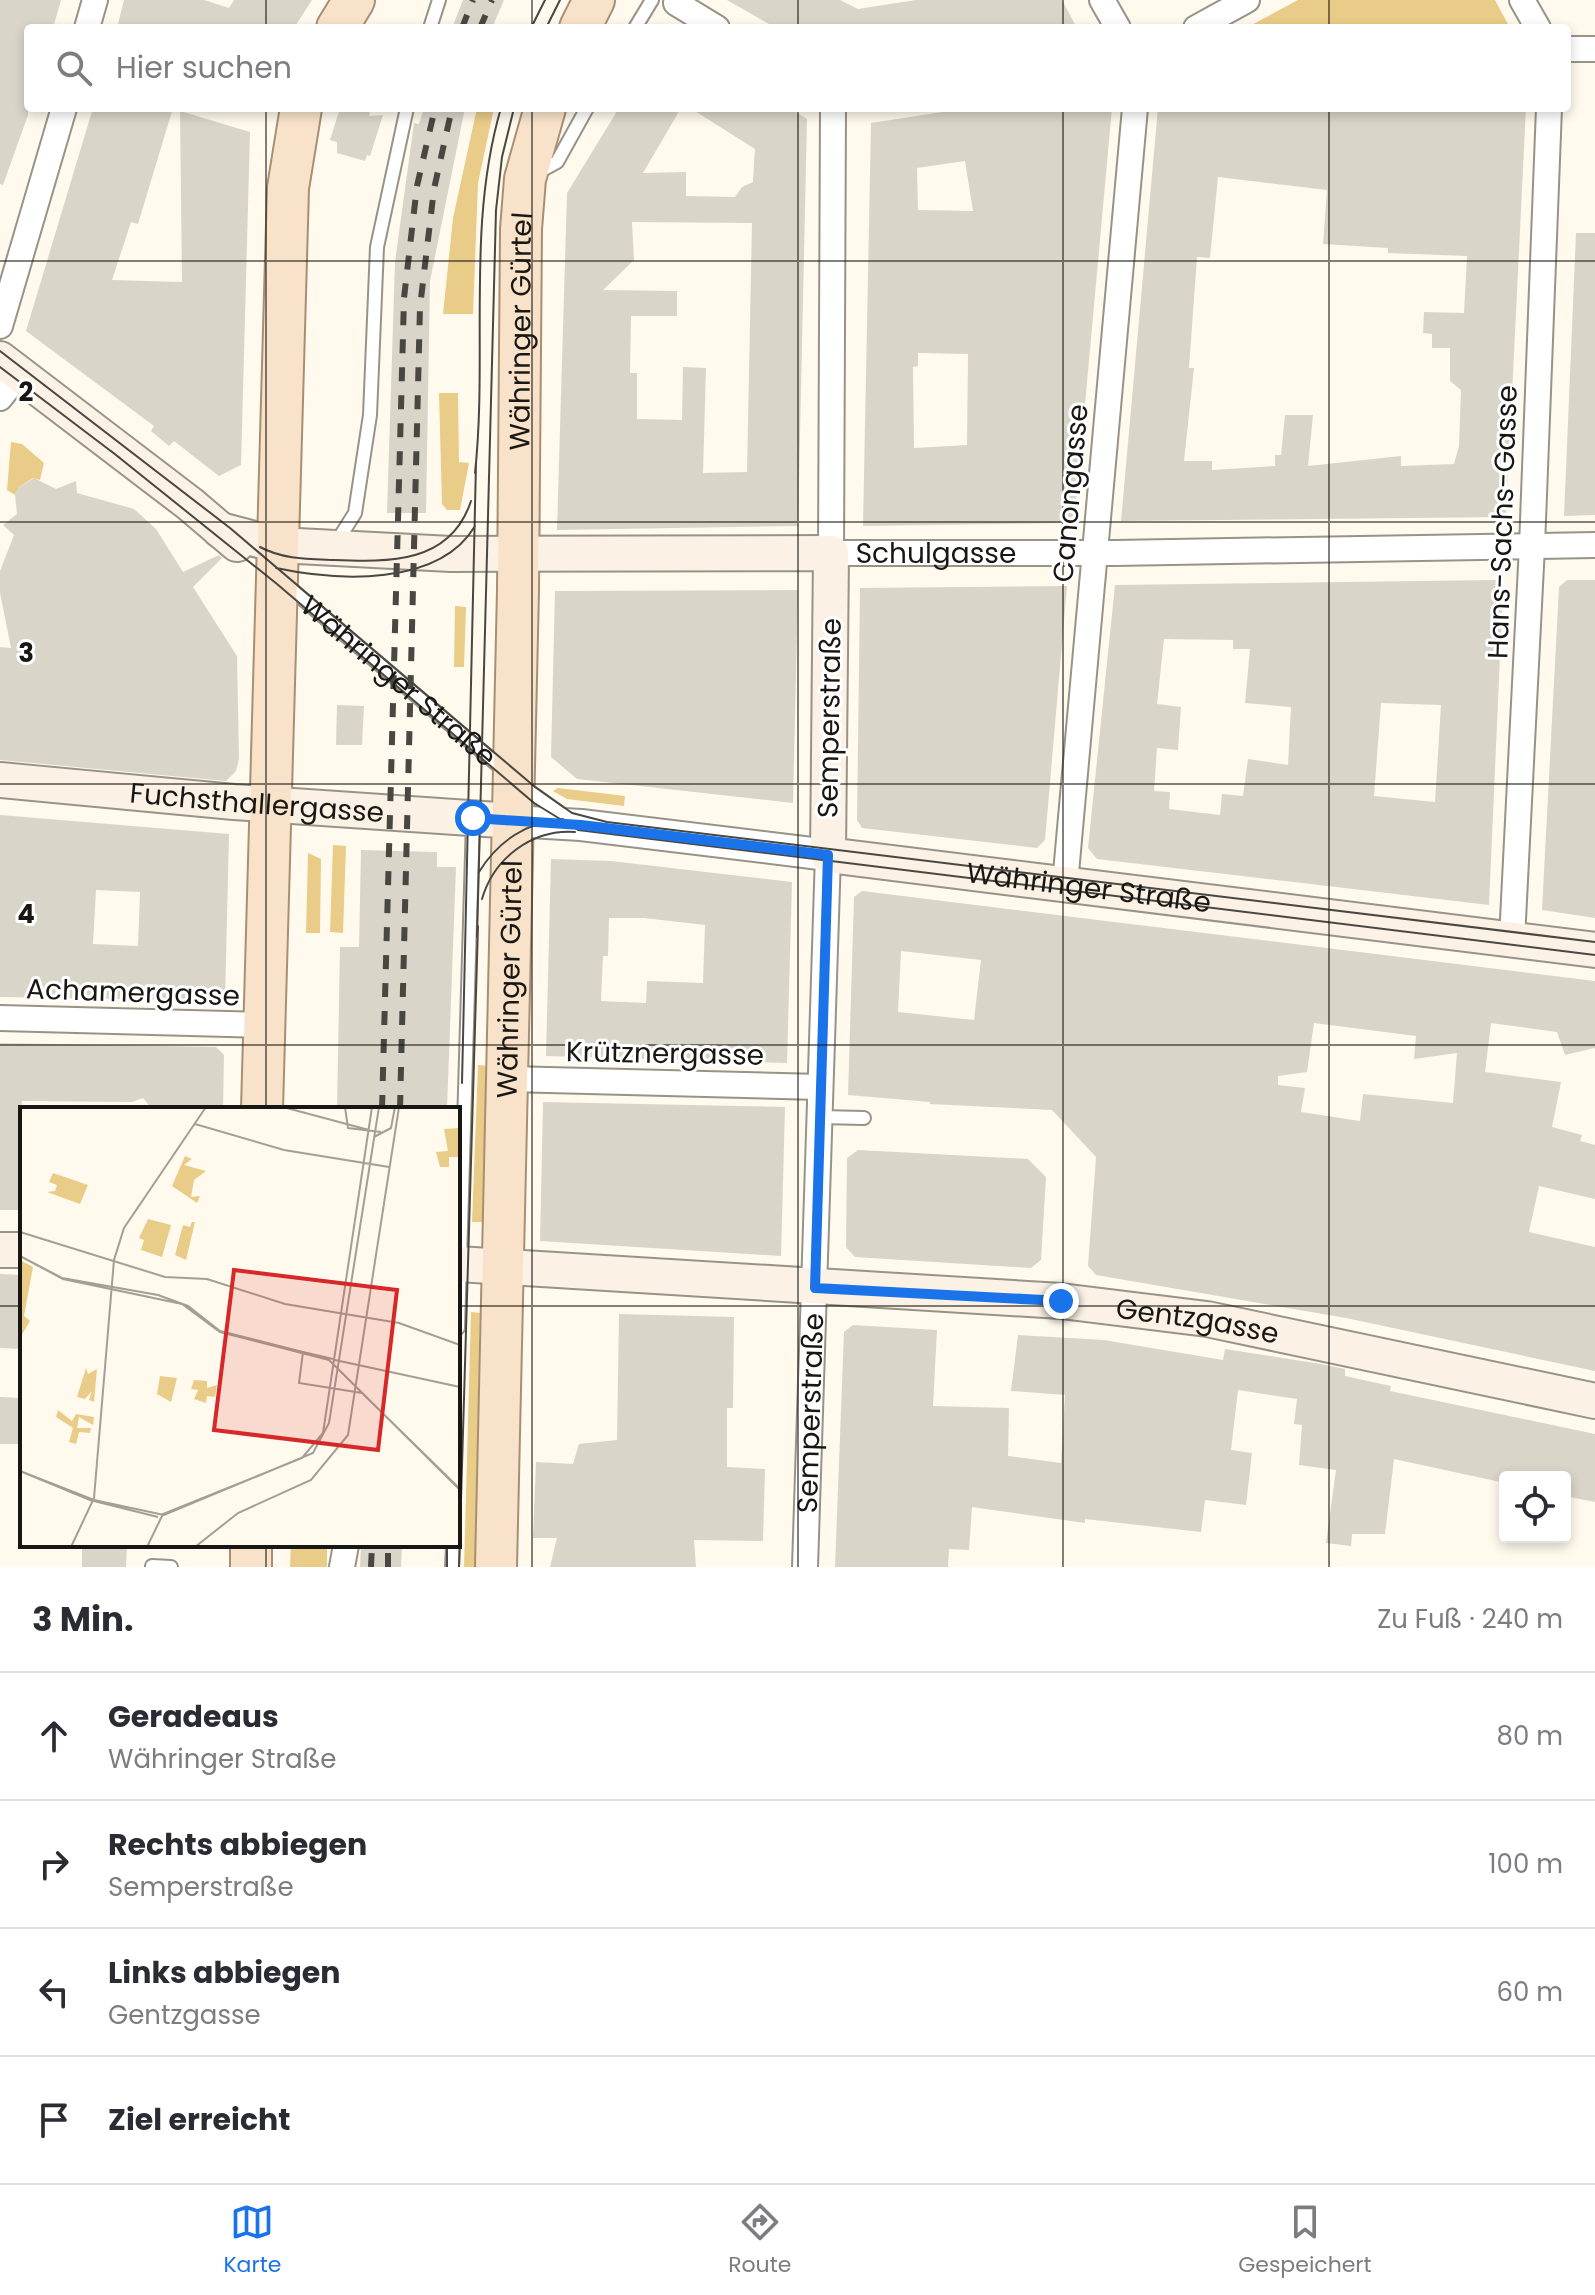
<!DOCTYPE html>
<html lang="de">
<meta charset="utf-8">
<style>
:root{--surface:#fff;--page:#f2f2f3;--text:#2b2b33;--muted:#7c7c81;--line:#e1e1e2;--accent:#1a73e8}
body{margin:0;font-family:Poppins,sans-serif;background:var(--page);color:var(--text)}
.controls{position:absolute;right:24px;bottom:24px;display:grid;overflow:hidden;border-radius:8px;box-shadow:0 4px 12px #0003}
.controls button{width:72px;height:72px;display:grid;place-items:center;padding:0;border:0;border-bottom:2px solid var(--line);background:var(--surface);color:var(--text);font:40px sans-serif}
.stop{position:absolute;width:24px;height:24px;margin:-18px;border:6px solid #1a73e8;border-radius:50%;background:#fff}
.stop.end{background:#1a73e8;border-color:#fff;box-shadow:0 2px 8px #0008}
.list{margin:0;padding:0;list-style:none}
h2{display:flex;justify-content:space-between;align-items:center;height:104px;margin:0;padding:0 32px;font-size:34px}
h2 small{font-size:26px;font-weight:400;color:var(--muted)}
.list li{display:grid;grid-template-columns:52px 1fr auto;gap:24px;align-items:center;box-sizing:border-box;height:128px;padding:0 32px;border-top:2px solid var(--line)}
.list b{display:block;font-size:30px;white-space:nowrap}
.list p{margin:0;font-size:26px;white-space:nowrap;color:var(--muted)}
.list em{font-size:26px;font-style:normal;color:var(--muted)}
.icon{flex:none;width:44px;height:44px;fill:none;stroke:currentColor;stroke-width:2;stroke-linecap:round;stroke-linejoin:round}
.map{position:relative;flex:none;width:1595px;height:1567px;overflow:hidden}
.search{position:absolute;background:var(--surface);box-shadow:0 4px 12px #0003;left:24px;right:24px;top:24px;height:88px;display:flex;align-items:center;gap:20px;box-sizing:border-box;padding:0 28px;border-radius:8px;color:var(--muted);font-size:30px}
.sheet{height:616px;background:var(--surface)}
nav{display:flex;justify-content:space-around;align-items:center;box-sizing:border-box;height:112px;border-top:2px solid var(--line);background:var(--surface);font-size:22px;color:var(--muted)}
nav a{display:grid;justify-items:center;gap:4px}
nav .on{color:var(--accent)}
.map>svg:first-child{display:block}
.green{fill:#e9cc87}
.building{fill:#dad5c9;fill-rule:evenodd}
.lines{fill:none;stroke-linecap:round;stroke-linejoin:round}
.service-casing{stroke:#979387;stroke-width:16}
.minor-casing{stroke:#979387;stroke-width:28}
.tertiary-casing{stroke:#979387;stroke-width:34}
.secondary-casing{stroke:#979387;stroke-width:38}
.primary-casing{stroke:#a78f73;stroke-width:44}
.service{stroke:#fff;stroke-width:12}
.minor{stroke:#fff;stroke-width:24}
.tertiary{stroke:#fff;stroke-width:30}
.secondary{stroke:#fbf1e5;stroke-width:34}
.primary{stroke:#f8e3ca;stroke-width:40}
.tram{stroke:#494741;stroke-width:2}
.rail{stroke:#494741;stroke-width:6;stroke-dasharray:14 14;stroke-linecap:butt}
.route{stroke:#1a73e8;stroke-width:10}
.grid{fill:none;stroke:#191713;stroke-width:2;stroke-opacity:0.55}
.labels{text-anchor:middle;stroke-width:6;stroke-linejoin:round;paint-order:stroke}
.street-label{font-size:28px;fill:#191713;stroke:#fff}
.inset-road{fill:none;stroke:#a39f96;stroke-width:2}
.view{fill:#d62828;fill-opacity:0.15;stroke:#d62828;stroke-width:4}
.inset-edge{fill:none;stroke:#191713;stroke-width:4}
.grid-label{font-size:26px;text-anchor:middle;font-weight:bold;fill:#191713;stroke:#fff;stroke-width:6;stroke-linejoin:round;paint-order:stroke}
</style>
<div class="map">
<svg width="1595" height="1567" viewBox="0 0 1595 1567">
<rect width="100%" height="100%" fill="#fffaed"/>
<!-- green -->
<path class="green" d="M 1298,0 L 1495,0 L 1510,28 L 1246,28 Z
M 477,108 L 494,108 L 478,183 L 473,314 L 443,314 L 453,218 Z
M 439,393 L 458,393 L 459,462 L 469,463 L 460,510 L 447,510 L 442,504 Z
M 11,442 L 22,444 L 44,463 L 40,480 L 33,478 L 19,487 L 15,495 L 7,490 Z
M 455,606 L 466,607 L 464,667 L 454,667 Z
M 558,788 L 625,796 L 624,806 L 567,799 L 553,791 Z
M 333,845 L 346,846 L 343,933 L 330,932 Z
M 308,853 L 321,859 L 320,933 L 306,933 Z
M 478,1065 L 488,1066 L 484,1222 L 472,1222 Z
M 471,1312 L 480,1313 L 475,1567 L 464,1567 Z
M 291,1545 L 327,1545 L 327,1567 L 290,1567 Z"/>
<!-- building -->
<path class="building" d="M 0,0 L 61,0 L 53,28 L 28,28 L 28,115 L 3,185 L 0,184 Z
M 124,0 L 204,0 L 229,8 L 234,0 L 312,0 L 294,28 L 117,28 Z
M 463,0 L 504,0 L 492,28 L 452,28 Z
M 727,0 L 840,0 L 858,9 L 916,0 L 1062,0 L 1077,28 L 776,28 Z
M 93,108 L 173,108 L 138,224 L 131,222 L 112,280 L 182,282 L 180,111 L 250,132 L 241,465 L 219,476 L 174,441 L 169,446 L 151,431 L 154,426 L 26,331 Z
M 340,108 L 371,108 L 369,116 L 383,115 L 370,156 L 367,155 L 365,161 L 337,153 L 337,142 L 330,140 Z
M 424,108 L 465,108 L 430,281 L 426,513 L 387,513 L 395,262 L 414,123 L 419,124 Z
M 619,108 L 681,108 L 643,173 L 686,172 L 686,196 L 735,197 L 742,187 L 753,182 L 754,163 L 755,149 L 690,108 L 789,108 L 807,119 L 798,526 L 557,530 L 567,193 ZM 632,222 L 752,223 L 747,472 L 703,473 L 706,368 L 683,367 L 682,420 L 637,419 L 637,373 L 630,373 L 631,316 L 677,316 L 677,291 L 603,290 L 634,260 Z
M 968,108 L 1112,108 L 1075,514 L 1065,523 L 863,526 L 871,123 ZM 965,161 L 973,211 L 918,210 L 917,168 ZM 918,353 L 968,354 L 967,445 L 914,448 L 913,367 L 918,366 Z
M 1158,108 L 1526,108 L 1506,517 L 1121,521 ZM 1218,177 L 1327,190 L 1323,244 L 1388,248 L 1388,253 L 1467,256 L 1464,313 L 1424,312 L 1423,333 L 1432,334 L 1432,348 L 1450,348 L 1450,381 L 1461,390 L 1459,446 L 1454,464 L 1401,466 L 1401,456 L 1308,466 L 1313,415 L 1285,415 L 1281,455 L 1275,455 L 1275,466 L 1212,470 L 1212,461 L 1184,461 L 1194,368 L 1189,368 L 1197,257 L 1210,258 Z
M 1576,233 L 1595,233 L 1595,515 L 1564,516 Z
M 34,478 L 56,489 L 76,481 L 77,493 L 134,509 L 156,529 L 183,572 L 219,555 L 222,558 L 193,587 L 237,656 L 239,759 L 236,771 L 226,781 L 0,760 L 0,647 L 11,648 L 0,593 L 0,571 L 14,535 L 3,525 L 17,514 L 15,495 L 19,487 Z
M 1496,580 L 1503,589 L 1489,905 L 1097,859 L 1088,848 L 1115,585 ZM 1164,639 L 1233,640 L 1233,649 L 1250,649 L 1245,703 L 1291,707 L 1288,765 L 1248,759 L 1243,796 L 1222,794 L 1220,815 L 1169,809 L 1170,792 L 1154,791 L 1157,748 L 1178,750 L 1181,707 L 1157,704 ZM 1381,703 L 1441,705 L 1435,802 L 1374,796 Z
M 1567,580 L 1595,580 L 1595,918 L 1542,910 L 1559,587 Z
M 1067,586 L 1045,840 L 1037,848 L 862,828 L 857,820 L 860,588 Z
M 798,590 L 793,803 L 577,779 L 551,757 L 555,591 Z
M 337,705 L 364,706 L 362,745 L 336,745 Z
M 0,815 L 229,834 L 225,1001 L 0,997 ZM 96,890 L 140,892 L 138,946 L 93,944 Z
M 361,850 L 437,852 L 437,867 L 456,867 L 447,1109 L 337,1109 L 340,947 L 359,947 Z
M 551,859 L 611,861 L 792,882 L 787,1063 L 546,1056 ZM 609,918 L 644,918 L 705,925 L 703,983 L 647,981 L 646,1003 L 601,1001 L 603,956 L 608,956 Z
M 862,891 L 1595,981 L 1595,1048 L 1565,1055 L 1557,1032 L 1491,1023 L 1485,1072 L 1561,1082 L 1552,1127 L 1582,1135 L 1580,1141 L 1595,1145 L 1595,1199 L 1539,1186 L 1529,1232 L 1595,1247 L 1595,1371 L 1346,1318 L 1096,1275 L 1088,1266 L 1096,1157 L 1052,1110 L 930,1104 L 930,1102 L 848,1095 L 854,897 ZM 901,951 L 981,960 L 974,1020 L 898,1012 ZM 1314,1023 L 1416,1036 L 1414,1059 L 1457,1053 L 1453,1103 L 1363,1094 L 1360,1121 L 1301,1112 L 1305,1088 L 1278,1085 L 1278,1076 L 1307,1072 Z
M 0,1043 L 216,1047 L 224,1055 L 223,1109 L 152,1109 L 143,1098 L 132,1102 L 22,1101 L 18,1147 L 22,1147 L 22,1210 L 0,1210 Z
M 543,1102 L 785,1107 L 781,1256 L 540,1241 Z
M 858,1150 L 1028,1159 L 1046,1177 L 1041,1260 L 1031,1268 L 855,1257 L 846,1247 L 847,1158 Z
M 0,1274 L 22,1275 L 22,1349 L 0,1348 Z
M 619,1314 L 734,1317 L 733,1408 L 727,1408 L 727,1467 L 765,1469 L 763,1541 L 694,1540 L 696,1567 L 550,1567 L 557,1538 L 533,1538 L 536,1462 L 573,1464 L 579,1444 L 617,1440 Z
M 853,1325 L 937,1330 L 933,1406 L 1009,1408 L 1008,1456 L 1061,1463 L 1065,1395 L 1011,1391 L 1018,1335 L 1104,1340 L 1223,1360 L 1225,1349 L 1321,1364 L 1345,1369 L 1345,1376 L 1391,1386 L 1390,1391 L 1595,1434 L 1595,1502 L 1565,1496 L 1565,1477 L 1505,1477 L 1505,1483 L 1394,1459 L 1385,1534 L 1352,1534 L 1351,1546 L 1326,1543 L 1336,1470 L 1299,1465 L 1302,1425 L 1294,1424 L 1297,1399 L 1238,1390 L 1231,1450 L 1252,1453 L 1246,1505 L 1205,1500 L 1201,1532 L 1085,1519 L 1085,1523 L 972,1507 L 969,1550 L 949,1549 L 948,1567 L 835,1567 L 844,1332 Z
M 0,1397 L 22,1398 L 22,1444 L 0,1444 Z
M 82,1545 L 127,1545 L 126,1567 L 82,1567 Z
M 361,1545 L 402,1545 L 401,1567 L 360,1567 Z"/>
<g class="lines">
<defs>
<g id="service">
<path d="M 430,28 L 439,0"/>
<path d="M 635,28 L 652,0"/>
<path d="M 535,174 L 557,162 L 587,108"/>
<path d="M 336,543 L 355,513 L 370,415 L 377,247 L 407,108"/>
<path id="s1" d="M 286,585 L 507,773"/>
<path d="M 521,785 L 564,816"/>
<path d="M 820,1117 L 864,1118"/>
<path d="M 458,1328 L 473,821"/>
<path d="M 152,1566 L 171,1567"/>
<path d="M 452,1567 L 453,1545"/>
</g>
<g id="minor">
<path d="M 1102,0 L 1118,28"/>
<path d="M 1522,0 L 1538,28"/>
<path d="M 676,3 L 717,28"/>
<path d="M 87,28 L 95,0"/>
<path d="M 1196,28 L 1247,0"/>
<path d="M 1567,49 L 1595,49"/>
<path id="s2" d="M 833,108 L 831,553 L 1114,553 L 1595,545"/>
<path d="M 0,326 L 64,108"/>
<path d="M 0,398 L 19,374"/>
<path d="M 1065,884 L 1135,108"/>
<path d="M 1512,939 L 1532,546 L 1549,108"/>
<path d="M 0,1018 L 264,1025"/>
<path d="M 509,1079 L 820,1087"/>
<path d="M 342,1567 L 346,1545"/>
<path id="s3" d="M 805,1567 L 828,855"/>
</g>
<path id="tertiary" d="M 513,821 L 581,825 L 828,855"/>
<g id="secondary">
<path d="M 0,359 L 190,504 L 237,544"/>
<path id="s4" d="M 220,530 L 278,545 L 451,554 L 831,553 L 828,855 L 1595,950"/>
<path id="s5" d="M 0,780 L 234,802 L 513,821"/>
<path d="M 0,1250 L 22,1250"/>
<path id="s6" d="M 458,1264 L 1061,1301 L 1207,1319 L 1595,1401"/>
</g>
<g id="primary">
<path d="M 337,28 L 354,0"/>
<path d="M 580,28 L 594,0"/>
<path d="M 262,1109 L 288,188 L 301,108"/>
<path d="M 251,1567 L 251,1545"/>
<path id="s7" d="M 496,1567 L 518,590 L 521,229 L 525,179 L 545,108"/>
</g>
</defs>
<!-- service casing -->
<use href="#service" class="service-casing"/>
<!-- minor casing -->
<use href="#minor" class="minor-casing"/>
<!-- tertiary casing -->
<use href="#tertiary" class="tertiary-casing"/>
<!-- secondary casing -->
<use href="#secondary" class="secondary-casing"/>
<!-- primary casing -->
<use href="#primary" class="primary-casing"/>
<!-- service -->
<use href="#service" class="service"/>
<!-- minor -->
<use href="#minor" class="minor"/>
<!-- tertiary -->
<use href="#tertiary" class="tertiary"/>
<!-- secondary -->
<use href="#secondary" class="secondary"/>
<!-- primary -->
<use href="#primary" class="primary"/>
<!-- tram -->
<path class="tram" d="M 531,28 L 545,0
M 546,28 L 560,0
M 0,351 L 230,528 L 535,787 L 572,813 L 607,822 L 1595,942
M 0,367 L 120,458
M 111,451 L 277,584 L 534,803 L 578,830 L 1595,955
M 475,473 C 488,352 466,227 501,108
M 260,547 C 282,559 307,559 332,560 C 387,562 450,565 471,501
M 276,568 C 337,581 439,587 475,526
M 479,872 C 498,841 527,822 563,819
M 482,899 C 494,858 532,829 575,832
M 477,937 L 496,210 L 502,157 L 514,108
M 462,1083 L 476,463
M 447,1567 L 447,1545
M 459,1567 L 478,926"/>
<!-- rail -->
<path class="rail" d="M 462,28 L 473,0
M 480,28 L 492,0
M 382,1109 L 404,298 L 417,186 L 435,108
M 400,1109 L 420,307 L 434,189 L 452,108
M 371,1567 L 372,1545
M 388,1567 L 388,1545"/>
</g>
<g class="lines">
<!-- route -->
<path class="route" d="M 473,818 L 581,825 L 828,855 L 815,1288 L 1061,1301"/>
</g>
<!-- grid -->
<path class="grid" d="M 266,0 L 266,28M 532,0 L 532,28M 798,0 L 798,28M 1063,0 L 1063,28M 1329,0 L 1329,28M 266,108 L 266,1109M 532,108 L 532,1567M 798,108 L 798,1567M 1063,108 L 1063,1567M 1329,108 L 1329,1567M 0,261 L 1595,261M 0,522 L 1595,522M 0,784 L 1595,784M 0,1045 L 1595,1045M 0,1306 L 22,1306M 458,1306 L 1595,1306M 266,1545 L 266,1567"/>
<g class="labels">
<!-- street labels -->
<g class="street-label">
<text dy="10" stroke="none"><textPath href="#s7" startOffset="1236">Währinger Gürtel</textPath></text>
<text transform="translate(1070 493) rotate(-85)" y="10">Canongasse</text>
<text transform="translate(1502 522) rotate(-88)" y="10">Hans-Sachs-Gasse</text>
<text dy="10" stroke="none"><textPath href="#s2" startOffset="550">Schulgasse</textPath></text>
<text dy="10" stroke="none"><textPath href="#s1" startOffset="148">Währinger Straße</textPath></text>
<text transform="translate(829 718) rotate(-89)" y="10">Semperstraße</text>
<text dy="10" stroke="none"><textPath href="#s5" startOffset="258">Fuchsthallergasse</textPath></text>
<text dy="10" stroke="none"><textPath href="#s4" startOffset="1178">Währinger Straße</textPath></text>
<text dy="10" stroke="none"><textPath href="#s7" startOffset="588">Währinger Gürtel</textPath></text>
<text transform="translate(133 992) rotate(2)" y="10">Achamergasse</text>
<text transform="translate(665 1053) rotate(1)" y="10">Krütznergasse</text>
<text dy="10" stroke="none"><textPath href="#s6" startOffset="742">Gentzgasse</textPath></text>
<text dy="10" stroke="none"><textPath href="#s3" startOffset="154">Semperstraße</textPath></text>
</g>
</g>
<!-- overview -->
<g transform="translate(20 1107)">
<rect width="440" height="440" fill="#fffaed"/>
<path d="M 439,21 L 440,50 L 429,50 L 429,60 L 420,60 L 416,45 L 428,44 L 424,22 ZM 165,49 L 172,52 L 164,58 L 186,64 L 174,73 L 171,90 L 180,89 L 177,96 L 152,79 ZM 33,66 L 68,78 L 60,97 L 27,85 L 35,84 L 37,78 L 29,75 ZM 128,112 L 151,118 L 142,150 L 121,143 L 124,133 L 119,131 ZM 172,115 L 175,115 L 166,153 L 155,148 L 163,118 L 170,120 ZM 0,153 L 13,160 L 4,209 L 10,214 L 0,231 ZM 66,261 L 68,267 L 77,262 L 74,295 L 69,293 L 72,284 L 65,292 L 57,290 ZM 140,269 L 157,271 L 151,295 L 137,287 ZM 174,273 L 187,274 L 187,281 L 197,278 L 195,290 L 187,289 L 186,296 L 174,292 L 178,283 L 171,282 ZM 38,303 L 52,314 L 56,307 L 74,310 L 73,318 L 59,310 L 57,321 L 71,321 L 70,326 L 59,325 L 56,337 L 49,335 L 53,321 L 36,310 Z" fill="#e9cc87"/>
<path class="inset-road" d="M 263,0 L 349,23M 325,0 L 328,21 L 361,25M 175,17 L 264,43 L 369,60M 354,30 L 371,21 L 375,0M 0,125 L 145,170 L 187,172 L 265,197 L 379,216 L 440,238M 0,149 L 42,171 L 138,188 L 168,199 L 200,224 L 283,245 L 279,276 L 342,286M 0,149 L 43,172 L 162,197 L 200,225 L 309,253 L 440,383M 283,245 L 313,252M 315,253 L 440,280M 339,283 L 440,382M 0,364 L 70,393 L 138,410M 0,364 L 74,393 L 144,408 L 293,346 L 309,316 L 359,0M 51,440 L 74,391 L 94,153 L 104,121 L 186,0M 127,440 L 143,407 L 282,351 L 303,326 L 352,0M 175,440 L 218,406 L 291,373 L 328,328 L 379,0"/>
<path class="view" d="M 214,163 L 377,183 L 358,343 L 194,323 Z"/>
<rect width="440" height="440" class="inset-edge"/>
</g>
<g class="grid-label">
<text x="26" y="401">2</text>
<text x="26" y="662">3</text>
<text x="26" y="923">4</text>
</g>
</svg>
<div class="controls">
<button><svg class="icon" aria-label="locate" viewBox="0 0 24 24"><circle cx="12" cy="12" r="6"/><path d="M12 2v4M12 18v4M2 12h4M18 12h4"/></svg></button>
</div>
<div class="stop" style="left:473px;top:818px"></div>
<div class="stop end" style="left:1061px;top:1301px"></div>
<div class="search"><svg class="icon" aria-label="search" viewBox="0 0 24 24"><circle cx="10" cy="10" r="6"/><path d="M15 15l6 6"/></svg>Hier suchen</div>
</div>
<section class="sheet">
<h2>3 Min.<small>Zu Fuß · 240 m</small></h2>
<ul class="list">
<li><svg class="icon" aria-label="ahead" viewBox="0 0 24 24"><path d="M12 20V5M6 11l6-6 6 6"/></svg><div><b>Geradeaus</b><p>Währinger Straße</p></div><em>80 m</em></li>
<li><svg class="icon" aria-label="right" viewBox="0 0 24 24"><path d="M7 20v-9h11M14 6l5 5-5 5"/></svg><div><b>Rechts abbiegen</b><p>Semperstraße</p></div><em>100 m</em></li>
<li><svg class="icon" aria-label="left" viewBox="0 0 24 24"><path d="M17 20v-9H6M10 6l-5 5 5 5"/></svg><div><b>Links abbiegen</b><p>Gentzgasse</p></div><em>60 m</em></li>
<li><svg class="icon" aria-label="arrive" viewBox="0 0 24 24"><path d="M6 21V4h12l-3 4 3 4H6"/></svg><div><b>Ziel erreicht</b></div></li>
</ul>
</section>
<nav>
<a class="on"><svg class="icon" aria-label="map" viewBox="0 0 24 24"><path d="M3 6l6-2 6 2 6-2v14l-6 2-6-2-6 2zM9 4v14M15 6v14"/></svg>Karte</a>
<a><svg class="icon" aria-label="directions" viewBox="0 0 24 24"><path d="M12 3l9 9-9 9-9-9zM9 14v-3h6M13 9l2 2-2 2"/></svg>Route</a>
<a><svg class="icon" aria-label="saved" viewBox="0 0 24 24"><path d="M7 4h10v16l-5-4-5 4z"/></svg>Gespeichert</a>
</nav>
